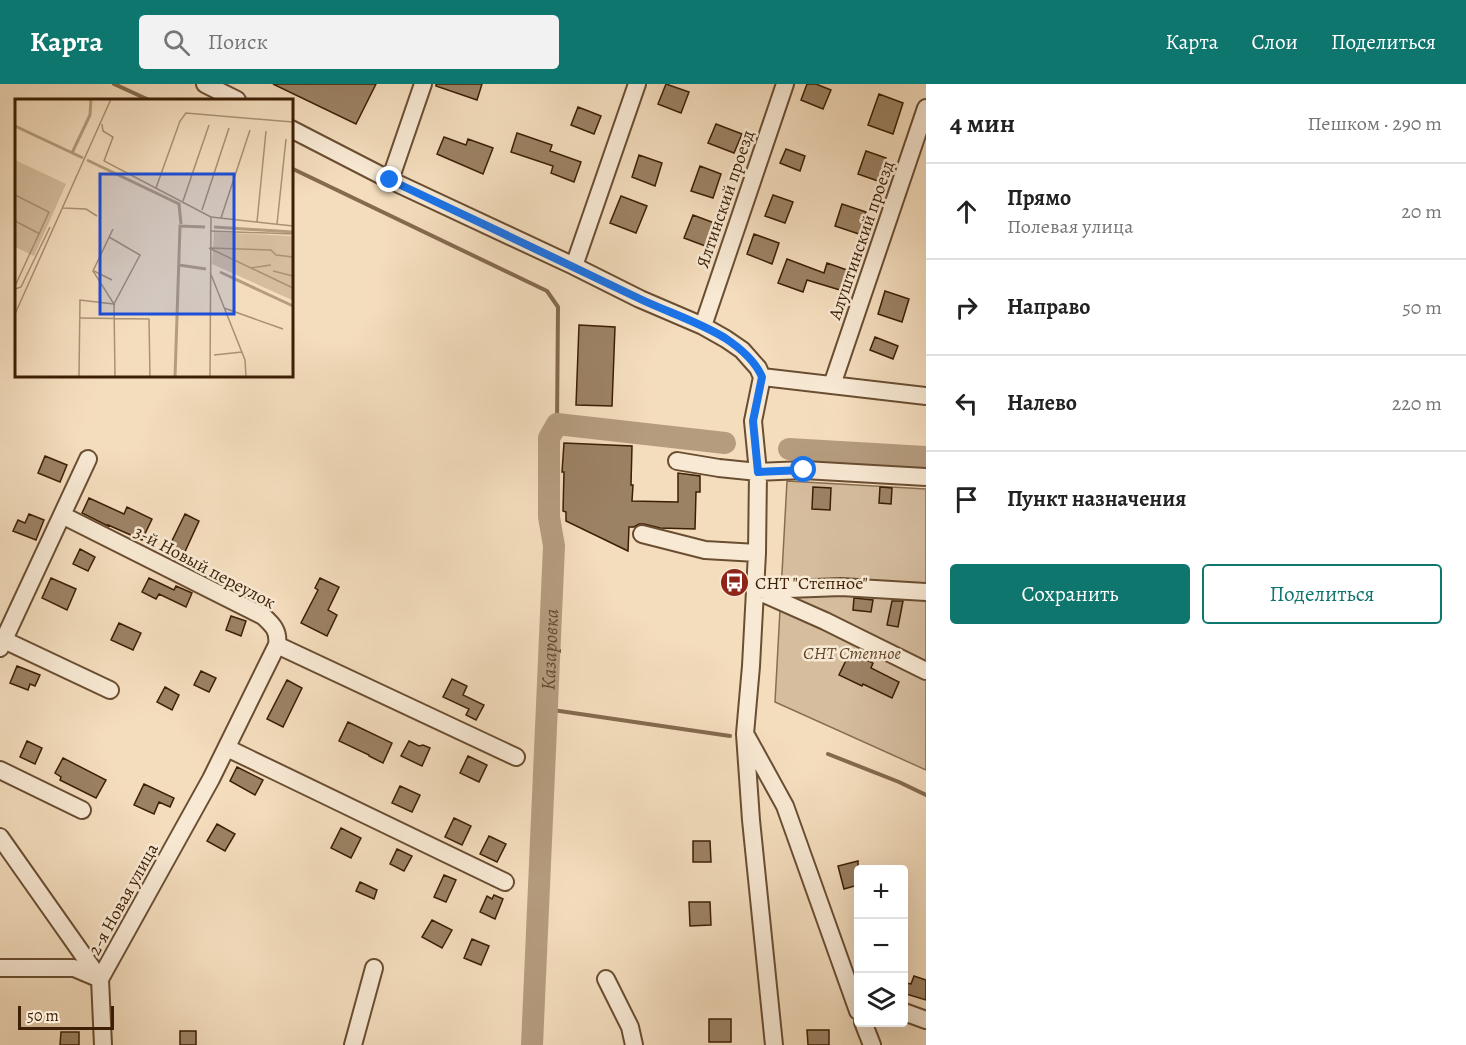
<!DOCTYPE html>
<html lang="ru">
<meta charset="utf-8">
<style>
:root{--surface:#fff;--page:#f2f2f2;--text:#222;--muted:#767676;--line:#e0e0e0;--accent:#0f766e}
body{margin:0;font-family:Alegreya,serif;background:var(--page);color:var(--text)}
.controls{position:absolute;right:18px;bottom:18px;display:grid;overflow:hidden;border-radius:6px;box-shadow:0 6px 24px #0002}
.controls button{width:54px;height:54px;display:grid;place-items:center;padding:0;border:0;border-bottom:2px solid var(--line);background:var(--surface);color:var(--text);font:30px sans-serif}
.scale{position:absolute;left:18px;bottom:15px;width:96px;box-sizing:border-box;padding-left:6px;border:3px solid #3c1f04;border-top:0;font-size:16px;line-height:21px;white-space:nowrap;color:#3c1f04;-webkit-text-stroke:4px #f8e9d4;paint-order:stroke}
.stop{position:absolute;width:18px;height:18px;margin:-14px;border:4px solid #1a73e8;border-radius:50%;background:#fff}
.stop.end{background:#1a73e8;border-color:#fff;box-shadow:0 2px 6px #0008}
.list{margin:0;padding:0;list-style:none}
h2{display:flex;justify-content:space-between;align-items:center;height:78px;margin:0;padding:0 24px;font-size:26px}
h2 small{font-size:20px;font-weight:400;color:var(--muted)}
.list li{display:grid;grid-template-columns:39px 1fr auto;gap:18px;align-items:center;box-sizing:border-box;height:96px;padding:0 24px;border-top:2px solid var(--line)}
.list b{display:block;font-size:22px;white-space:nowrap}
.list p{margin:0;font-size:20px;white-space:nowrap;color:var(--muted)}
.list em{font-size:20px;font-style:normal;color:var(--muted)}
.actions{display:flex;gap:12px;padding:18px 24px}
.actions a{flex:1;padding:14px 0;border:2px solid var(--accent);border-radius:6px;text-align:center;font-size:21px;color:var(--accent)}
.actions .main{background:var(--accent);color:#fff}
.icon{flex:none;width:33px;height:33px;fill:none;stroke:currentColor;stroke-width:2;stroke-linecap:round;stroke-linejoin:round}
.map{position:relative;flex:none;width:926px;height:961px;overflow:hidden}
header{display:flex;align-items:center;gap:36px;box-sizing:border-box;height:84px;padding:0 30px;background:var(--accent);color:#fff}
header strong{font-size:28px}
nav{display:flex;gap:33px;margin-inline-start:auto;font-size:21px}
.search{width:420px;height:54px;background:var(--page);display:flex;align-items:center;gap:15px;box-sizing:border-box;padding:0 21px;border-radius:6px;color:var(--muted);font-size:22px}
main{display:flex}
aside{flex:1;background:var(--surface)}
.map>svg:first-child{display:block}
.green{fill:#d5bd9e;stroke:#886e51;stroke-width:1.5}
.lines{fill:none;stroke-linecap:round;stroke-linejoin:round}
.stream{stroke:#856a4d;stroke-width:4}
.river{stroke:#b59c7e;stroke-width:22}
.building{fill:#9c8264;stroke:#3c1f04;stroke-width:1.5}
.minor-casing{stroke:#6a4e32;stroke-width:20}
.minor{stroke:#f8e9d4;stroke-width:16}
.route{stroke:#1a73e8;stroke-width:8}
.labels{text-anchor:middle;stroke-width:5;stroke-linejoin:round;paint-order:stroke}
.street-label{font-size:18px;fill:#3c1f04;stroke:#f8e9d4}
.poi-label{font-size:18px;fill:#3c1f04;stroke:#f8e9d4;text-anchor:start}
.park-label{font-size:18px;font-style:italic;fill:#62462a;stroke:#f8e9d4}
.water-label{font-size:20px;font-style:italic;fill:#664b2f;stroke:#f8e9d4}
.inset-river{fill:none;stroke:#b59c7e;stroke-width:3}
.inset-road{fill:none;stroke:#aa9173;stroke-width:1.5}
.view{fill:#1d4ed8;fill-opacity:0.15;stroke:#1d4ed8;stroke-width:3}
.inset-edge{fill:none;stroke:#3c1f04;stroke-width:3}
</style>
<header>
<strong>Карта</strong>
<div class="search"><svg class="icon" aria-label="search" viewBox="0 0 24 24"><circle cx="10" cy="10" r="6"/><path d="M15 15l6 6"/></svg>Поиск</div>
<nav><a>Карта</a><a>Слои</a><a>Поделиться</a></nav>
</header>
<main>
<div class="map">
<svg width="926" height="961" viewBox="0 0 926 961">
<rect width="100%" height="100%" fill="#f4ddbd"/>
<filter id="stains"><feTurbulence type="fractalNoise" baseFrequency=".00333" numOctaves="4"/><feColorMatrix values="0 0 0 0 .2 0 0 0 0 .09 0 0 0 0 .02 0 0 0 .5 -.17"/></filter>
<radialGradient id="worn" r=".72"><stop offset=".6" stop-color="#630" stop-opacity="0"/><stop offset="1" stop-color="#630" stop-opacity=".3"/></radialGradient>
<!-- green -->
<path class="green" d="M 787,397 L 926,405 L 926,686 L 775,618 Z"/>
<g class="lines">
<!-- stream -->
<path class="stream" d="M 114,0 L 149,16
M 291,84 L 547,207 L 558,223 L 557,340
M 546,625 L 730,652
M 828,670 L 899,698 L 926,711"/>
<!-- river -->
<g class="river">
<path d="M 789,365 L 926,373"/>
<path id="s1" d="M 532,961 L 554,462 L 549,433 L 549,354 L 557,340 L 725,359"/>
</g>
</g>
<!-- building -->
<path class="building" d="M 273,0 L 376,0 L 356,40 Z
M 436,0 L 482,0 L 477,16 L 436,2 Z
M 666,0 L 689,8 L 681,29 L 658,20 Z
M 807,0 L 816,0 L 831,6 L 823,25 L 801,16 Z
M 879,10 L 903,19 L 893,50 L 868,41 Z
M 578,23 L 601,32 L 594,50 L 571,41 Z
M 716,40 L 742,50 L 734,69 L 708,59 Z
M 517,49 L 552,61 L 550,67 L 581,78 L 574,98 L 551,89 L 553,82 L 511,68 Z
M 444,53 L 466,61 L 468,55 L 493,64 L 483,90 L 437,70 Z
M 786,65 L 805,72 L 800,87 L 780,79 Z
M 866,67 L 886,74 L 878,97 L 858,90 Z
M 639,71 L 662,79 L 655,102 L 632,93 Z
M 700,82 L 721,90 L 713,114 L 691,107 Z
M 773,111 L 793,118 L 785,139 L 765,132 Z
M 621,112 L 647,122 L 636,149 L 610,139 Z
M 842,120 L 866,128 L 859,150 L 835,142 Z
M 693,131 L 717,140 L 708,163 L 684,154 Z
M 754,150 L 779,159 L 772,180 L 747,170 Z
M 787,175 L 824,189 L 827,179 L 847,186 L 840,206 L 807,196 L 803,208 L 778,199 Z
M 885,207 L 909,215 L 902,238 L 878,230 Z
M 579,241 L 615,243 L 612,322 L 576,321 Z
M 875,253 L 898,262 L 893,275 L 870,266 Z
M 564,359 L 632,362 L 631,401 L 633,401 L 632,417 L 678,418 L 678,389 L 700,392 L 700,408 L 696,408 L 695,445 L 660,444 L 644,440 L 639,440 L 634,443 L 629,443 L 628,467 L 566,437 L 566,428 L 563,427 L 564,388 L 562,388 Z
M 45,372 L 67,381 L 60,398 L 38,389 Z
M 813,403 L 831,404 L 830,426 L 812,425 Z
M 880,403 L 892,404 L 891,420 L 879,419 Z
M 89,414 L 124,430 L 127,423 L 152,435 L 142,456 L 108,441 L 108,442 L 82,429 Z
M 29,430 L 44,436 L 36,456 L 13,447 L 18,436 L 25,439 Z
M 185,430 L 199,437 L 183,472 L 168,465 Z
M 80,465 L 95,473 L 88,487 L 73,480 Z
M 51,494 L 76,505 L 67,526 L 42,514 Z
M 149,494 L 174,506 L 176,502 L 192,509 L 186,523 L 159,510 L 156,515 L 142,508 Z
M 320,494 L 339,503 L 328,526 L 337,531 L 327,552 L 301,539 L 318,506 L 315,504 Z
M 854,514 L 873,516 L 871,528 L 853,526 Z
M 892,517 L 903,517 L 898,543 L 887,541 Z
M 231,532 L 246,537 L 241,552 L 226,546 Z
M 119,539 L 141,549 L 133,566 L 111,556 Z
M 850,568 L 873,579 L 871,584 L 899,598 L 892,614 L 863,600 L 862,602 L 839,591 Z
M 17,582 L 40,591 L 35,602 L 30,600 L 28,606 L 10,599 Z
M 201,587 L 216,594 L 209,608 L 194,601 Z
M 452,595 L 467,602 L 463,611 L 484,621 L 476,636 L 466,631 L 469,625 L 443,613 Z
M 287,596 L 302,604 L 283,643 L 267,635 Z
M 165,603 L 179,611 L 172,626 L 157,618 Z
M 348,638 L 392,659 L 383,679 L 369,672 L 369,671 L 339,657 Z
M 27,657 L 42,664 L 35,680 L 20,673 Z
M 409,657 L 419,662 L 423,661 L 430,664 L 422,682 L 401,672 Z
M 468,672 L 487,681 L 479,698 L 460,689 Z
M 63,674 L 106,696 L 96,714 L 60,696 L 61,693 L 55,689 Z
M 237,683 L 263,696 L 255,711 L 230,697 Z
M 144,700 L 174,714 L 170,723 L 159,718 L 154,730 L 134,721 Z
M 400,702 L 420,711 L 412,728 L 392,719 Z
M 454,734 L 471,742 L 462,761 L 445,753 Z
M 217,740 L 235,750 L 225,767 L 207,757 Z
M 341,744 L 361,754 L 351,774 L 331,764 Z
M 489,752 L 506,760 L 497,778 L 480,770 Z
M 693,757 L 710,757 L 711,778 L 693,778 Z
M 397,765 L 412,772 L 404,787 L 390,780 Z
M 858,777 L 858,801 L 844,805 L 838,782 Z
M 444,791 L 456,796 L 446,818 L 434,813 Z
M 360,798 L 377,806 L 374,815 L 356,807 Z
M 494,811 L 503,815 L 495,835 L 480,828 L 487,812 L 492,815 Z
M 689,818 L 710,818 L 711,841 L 690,842 Z
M 432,836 L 452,846 L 442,864 L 422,853 Z
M 472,855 L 489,862 L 481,881 L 464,874 Z
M 914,892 L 926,896 L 926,916 L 903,909 L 906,899 L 911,900 Z
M 709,935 L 731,935 L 731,958 L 709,958 Z
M 807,946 L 829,946 L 829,961 L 808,961 Z
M 180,947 L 196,947 L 196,961 L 180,961 Z
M 61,948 L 79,948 L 79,961 L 60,961 Z"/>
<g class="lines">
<defs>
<path id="minor" d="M 205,0 L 237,16
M 291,45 L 390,96 L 574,182 L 640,215 L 703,242 L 726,255 L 742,266 L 758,284 L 762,293 L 753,337 L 758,388 L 757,469 L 751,582 L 745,650 L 751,736 L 774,961
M 390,96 L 423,0
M 574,182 L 637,0
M 703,242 L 785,0
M 762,293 L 926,312
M 832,301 L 926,24
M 677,377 L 719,384 L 758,388 L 804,386 L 926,393
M 62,431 L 263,532 C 273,541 279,547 277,561 L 211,695 L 100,895 L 103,961
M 642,450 L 705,466 L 757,469
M 755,506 L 825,537 L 926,587
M 759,506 L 841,503 L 926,508
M 4,556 L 110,606
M 277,561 L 516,673
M 0,564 L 88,375
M 747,653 L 785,722 L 858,927
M 227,664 L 505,798
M 0,686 L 82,726
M 0,753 L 100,895 L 74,884 L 0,884
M 606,895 L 630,943 L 634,961
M 904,928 L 926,936
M 863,938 L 872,961
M 353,961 L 374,884"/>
</defs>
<!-- minor casing -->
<use href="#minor" class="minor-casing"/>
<!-- minor -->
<use href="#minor" class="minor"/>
</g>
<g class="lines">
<!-- route -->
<path class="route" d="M 390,96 C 473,135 555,174 638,214 C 667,228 697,237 725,254 C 740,264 755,276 762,293 L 753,337 L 758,388 L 804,386"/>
</g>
<!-- icons -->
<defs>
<symbol id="bus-disc" viewBox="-11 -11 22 22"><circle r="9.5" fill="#8f2418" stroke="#f8e9d4"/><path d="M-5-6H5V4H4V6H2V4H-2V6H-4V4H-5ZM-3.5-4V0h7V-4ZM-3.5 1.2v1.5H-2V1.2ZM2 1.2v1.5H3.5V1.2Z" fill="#fff"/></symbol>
</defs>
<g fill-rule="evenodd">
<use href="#bus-disc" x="718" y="482" width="33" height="33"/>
</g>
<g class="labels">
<!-- street labels -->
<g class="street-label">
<text transform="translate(725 115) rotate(-71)" y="6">Ялтинский проезд</text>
<text transform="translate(861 156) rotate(-71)" y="6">Алуштинский проезд</text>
<text transform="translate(205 483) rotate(28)" y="6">3-й Новый переулок</text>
<text transform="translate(123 815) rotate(-61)" y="6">2-я Новая улица</text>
</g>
<!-- poi labels -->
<g class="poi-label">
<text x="755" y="505">СНТ "Степное"</text>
</g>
<!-- park labels -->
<g class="park-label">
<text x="852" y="575">СНТ Степное</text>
</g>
<!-- water labels -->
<g class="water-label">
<text dy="7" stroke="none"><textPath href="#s1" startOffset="396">Казаровка</textPath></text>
</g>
</g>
<!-- overview -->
<g transform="translate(15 15)">
<rect width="278" height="278" fill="#f4ddbd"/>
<path d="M 0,61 L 51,85 L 19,157 L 0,148 ZM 199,133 L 277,137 L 277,201 L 197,165 Z" fill="#d5bd9e"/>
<path class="inset-river" d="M 0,27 L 68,59M 57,54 L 75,16 L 76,0M 72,61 L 164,105 L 166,125M 199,128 L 278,133M 164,166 L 191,170M 205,173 L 278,207M 160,278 L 165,127 L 190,128"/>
<path class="inset-road" d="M 87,25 L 88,32 L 98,38 L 89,62 L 196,118 L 195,278M 141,89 L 165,22 L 171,14 L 278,23M 0,96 L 34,113 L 0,187M 168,102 L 194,26M 48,109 L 71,110 L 82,117M 187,111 L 214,29M 196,118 L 278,127M 206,119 L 235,31M 0,122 L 25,135M 242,123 L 251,32M 262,125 L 271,40M 195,132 L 278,135M 94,138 L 125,156 L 99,205 L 100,278M 194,149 L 278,189M 195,149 L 256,151 L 261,156 L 278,158M 235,169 L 256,166M 79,172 L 97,181M 258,172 L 278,177M 195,173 L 230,261 L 231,278M 0,190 L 6,188 L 35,128M 209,209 L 268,230M 0,215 L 96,0M 64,219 L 134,220 L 135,278M 199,256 L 227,253M 64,278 L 65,201 L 99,205 L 78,172 L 98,130"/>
<path class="view" d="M 85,75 L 219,75 L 219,215 L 85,215 Z"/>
<rect width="278" height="278" class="inset-edge"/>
</g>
<rect width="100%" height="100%" filter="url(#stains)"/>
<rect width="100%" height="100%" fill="url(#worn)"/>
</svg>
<div class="controls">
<button>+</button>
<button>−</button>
<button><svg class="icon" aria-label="layers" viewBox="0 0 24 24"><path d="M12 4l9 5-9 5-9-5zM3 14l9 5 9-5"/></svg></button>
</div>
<div class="scale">50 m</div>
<div class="stop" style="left:804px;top:386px"></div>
<div class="stop end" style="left:390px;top:96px"></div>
</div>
<aside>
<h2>4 мин<small>Пешком · 290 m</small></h2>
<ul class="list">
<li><svg class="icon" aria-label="ahead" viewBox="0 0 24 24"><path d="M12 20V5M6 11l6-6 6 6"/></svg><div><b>Прямо</b><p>Полевая улица</p></div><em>20 m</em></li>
<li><svg class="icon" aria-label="right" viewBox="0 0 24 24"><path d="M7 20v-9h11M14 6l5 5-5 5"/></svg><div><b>Направо</b></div><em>50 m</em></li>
<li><svg class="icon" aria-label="left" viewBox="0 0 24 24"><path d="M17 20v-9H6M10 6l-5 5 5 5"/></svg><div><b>Налево</b></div><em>220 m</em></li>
<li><svg class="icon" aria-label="arrive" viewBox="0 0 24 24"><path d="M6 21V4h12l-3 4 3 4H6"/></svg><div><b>Пункт назначения</b></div></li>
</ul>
<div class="actions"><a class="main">Сохранить</a><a>Поделиться</a></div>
</aside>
</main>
